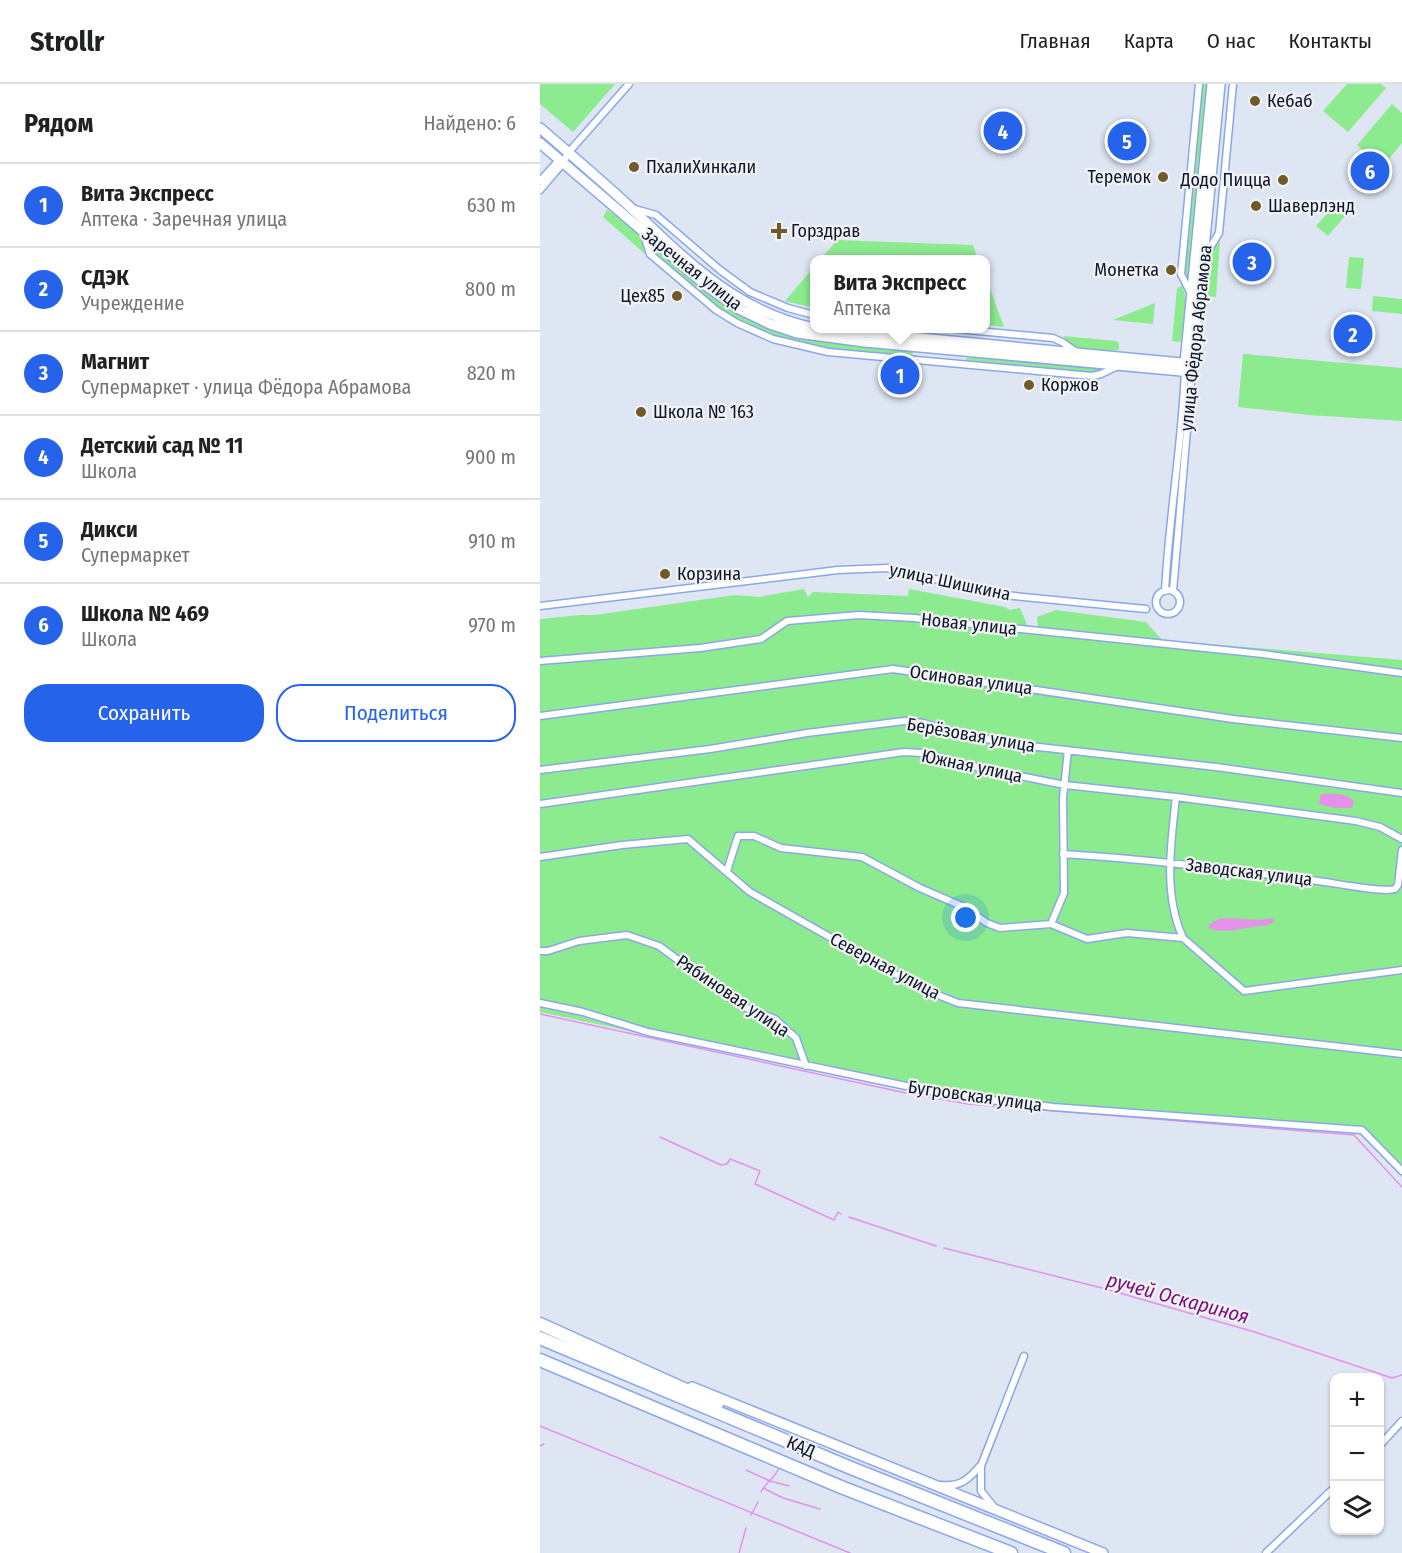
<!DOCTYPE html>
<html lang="ru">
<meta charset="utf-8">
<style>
:root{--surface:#fff;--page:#f2f2f2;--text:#202124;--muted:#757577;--line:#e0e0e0;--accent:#2563eb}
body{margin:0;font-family:"Fira Sans Condensed",sans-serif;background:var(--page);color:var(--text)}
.controls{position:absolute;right:18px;bottom:18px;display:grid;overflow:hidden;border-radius:12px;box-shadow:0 2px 4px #0004}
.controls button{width:54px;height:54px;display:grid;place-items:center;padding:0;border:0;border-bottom:2px solid var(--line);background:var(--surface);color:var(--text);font:30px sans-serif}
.you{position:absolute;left:426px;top:834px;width:21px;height:21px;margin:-15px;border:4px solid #fff;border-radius:50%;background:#1a73e8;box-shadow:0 0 0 9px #1a73e833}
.badge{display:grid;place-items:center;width:39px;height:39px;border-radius:50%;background:var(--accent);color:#fff;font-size:20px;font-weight:700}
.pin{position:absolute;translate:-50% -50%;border:3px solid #fff;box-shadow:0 2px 6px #0006}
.popup{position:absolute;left:270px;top:171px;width:180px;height:78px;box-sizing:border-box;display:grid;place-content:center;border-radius:12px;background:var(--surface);filter:drop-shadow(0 2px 4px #0005);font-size:20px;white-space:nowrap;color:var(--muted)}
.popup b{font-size:22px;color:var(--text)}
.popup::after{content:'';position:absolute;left:50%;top:100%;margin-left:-12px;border:12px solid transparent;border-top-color:var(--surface)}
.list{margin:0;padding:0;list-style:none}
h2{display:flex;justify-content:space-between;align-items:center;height:78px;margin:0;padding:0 24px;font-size:26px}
h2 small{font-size:20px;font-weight:400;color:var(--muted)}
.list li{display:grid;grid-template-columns:39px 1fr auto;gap:18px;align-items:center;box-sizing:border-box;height:84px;padding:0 24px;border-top:2px solid var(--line)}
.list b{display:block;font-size:22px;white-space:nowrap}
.list p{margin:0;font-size:20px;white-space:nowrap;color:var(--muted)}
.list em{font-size:20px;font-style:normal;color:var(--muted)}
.actions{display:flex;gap:12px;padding:18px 24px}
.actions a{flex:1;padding:14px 0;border:2px solid var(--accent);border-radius:24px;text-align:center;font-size:21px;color:var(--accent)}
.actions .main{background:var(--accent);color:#fff}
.icon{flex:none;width:33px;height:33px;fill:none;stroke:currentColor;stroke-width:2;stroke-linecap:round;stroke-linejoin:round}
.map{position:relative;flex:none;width:862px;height:1469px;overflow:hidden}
header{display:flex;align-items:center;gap:36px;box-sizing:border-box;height:84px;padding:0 30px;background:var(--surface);border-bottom:2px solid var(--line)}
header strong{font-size:28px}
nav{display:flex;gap:33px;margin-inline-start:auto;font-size:21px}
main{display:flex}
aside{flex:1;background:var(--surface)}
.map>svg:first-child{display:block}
.green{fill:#8deb8f}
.water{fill:#e590eb}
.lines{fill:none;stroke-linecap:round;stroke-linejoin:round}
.stream{stroke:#e590eb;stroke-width:1.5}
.street-casing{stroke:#8aa8e9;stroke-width:9}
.secondary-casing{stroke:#8aa8e9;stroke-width:12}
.highway-casing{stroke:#8aa8e9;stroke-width:15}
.street{stroke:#fff;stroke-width:6}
.secondary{stroke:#fff;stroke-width:9}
.highway{stroke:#fff;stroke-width:12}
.poi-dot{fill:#705a29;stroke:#f2f2f2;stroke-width:2}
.labels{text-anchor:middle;stroke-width:4.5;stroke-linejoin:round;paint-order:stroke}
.poi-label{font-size:18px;fill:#0c172f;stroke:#f2f2f2;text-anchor:start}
.street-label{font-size:18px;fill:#0c172f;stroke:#f2f2f2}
.water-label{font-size:20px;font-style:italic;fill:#790d81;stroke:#f2f2f2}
</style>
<header>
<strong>Strollr</strong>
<nav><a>Главная</a><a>Карта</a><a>О нас</a><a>Контакты</a></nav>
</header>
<main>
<aside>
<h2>Рядом<small>Найдено: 6</small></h2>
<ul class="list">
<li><span class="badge">1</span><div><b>Вита Экспресс</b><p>Аптека · Заречная улица</p></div><em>630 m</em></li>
<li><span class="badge">2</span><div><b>СДЭК</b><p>Учреждение</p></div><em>800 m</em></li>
<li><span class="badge">3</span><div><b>Магнит</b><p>Супермаркет · улица Фёдора Абрамова</p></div><em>820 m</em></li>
<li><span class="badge">4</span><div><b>Детский сад № 11</b><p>Школа</p></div><em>900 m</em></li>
<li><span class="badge">5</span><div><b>Дикси</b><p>Супермаркет</p></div><em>910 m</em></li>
<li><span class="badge">6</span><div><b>Школа № 469</b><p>Школа</p></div><em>970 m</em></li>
</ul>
<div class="actions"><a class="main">Сохранить</a><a>Поделиться</a></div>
</aside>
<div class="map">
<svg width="862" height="1469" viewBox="0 0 862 1469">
<rect width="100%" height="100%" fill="#dee5f3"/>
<!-- green -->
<path class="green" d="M 0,0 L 75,0 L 33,48 L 0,20 Z
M 662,0 L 668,0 L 650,201 L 645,188 Z
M 807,0 L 841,0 L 846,4 L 808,48 L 783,27 Z
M 852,20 L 862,29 L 862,59 L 842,83 L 817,61 Z
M 794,122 L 805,132 L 788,152 L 776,142 Z
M 67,126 C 85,137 104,148 105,170 L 63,133 Z
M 297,156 L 433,161 L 438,175 L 281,175 Z
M 680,156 L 676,213 L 667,212 L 668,175 Z
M 111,159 C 138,183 165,209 196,228 C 249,260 313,261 373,267 L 372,272 C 306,267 238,265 181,226 C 157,210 136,188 114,170 Z
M 809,173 L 824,174 L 821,205 L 806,204 Z
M 274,183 L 274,224 L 245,217 Z
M 446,194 L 464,243 L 446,241 Z
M 642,202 L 646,214 L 641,258 L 632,257 L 637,204 Z
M 833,212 L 862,215 L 862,230 L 832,227 Z
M 615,219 L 613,240 L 573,236 Z
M 523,252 L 576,257 L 579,259 L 579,266 C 559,267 536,269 523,252 Z
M 703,270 L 862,284 L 862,337 L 769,331 L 698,323 Z
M 443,273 L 558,283 L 559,286 L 557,288 L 554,289 L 426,277 L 426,274 Z
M 264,505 L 268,513 L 273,508 L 368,512 L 369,505 L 465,523 L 470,526 L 480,524 L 488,543 L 498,545 L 497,533 L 516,526 L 606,538 L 622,556 L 862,576 L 862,1093 L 821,1048 L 426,1018 L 0,928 L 0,535 L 40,531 L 55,531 L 195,511 L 218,513 Z"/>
<!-- water -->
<path class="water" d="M 781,710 C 792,710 807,708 814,718 L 812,724 L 795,724 L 779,720 Z
M 681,834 L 722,836 L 731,834 L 735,837 C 727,843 721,841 712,843 C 697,845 684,850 668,844 L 671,839 Z"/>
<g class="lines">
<!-- stream -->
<path class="stream" d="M 0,930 L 366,1009 L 428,1020 L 814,1051 L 862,1103
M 120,1053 L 181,1081 L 187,1080 L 190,1075 L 220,1087 L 215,1100 L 294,1136 L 298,1128 L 301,1130
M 309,1133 L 396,1162
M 404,1164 L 566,1205 L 718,1249 L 852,1294 L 862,1291
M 0,1342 L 310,1469
M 0,1362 L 4,1360
M 206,1386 L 230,1397 L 249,1402
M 223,1404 L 243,1414 L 280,1425
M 221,1408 C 225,1399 234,1395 239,1384
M 211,1431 L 218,1418
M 199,1469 L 206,1444"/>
<defs>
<path id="street" d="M 0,97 L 20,75
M 0,106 L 23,79 L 28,69 L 89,0
M 95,125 L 116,131 L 180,186 L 210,208 L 248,224 L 274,231
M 103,148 L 110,170 L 176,226 L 197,239 L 233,255 L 288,268 L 552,292 L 561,290 L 578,282
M 665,172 L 679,149 L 693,0
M 652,212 L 641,190 L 659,0
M 406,244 L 513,254 L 522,258 L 535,267
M616 518a12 12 0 1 1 24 0a12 12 0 1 1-24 0Z
M 625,507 C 629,433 642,360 645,286
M 633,507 L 652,288
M 0,522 L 298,486 L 347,484 L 464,511 L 606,525
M 0,577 L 160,564 L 221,555 L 247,537 L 319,531 L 374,534 L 723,570 L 862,589
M 0,632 L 353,585 L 693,635 L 862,654
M 0,686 L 170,665 L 267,649 L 364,637 L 383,639 L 430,652 L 481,661 L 676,683 L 862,709
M 636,713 C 631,759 623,810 643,854
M 0,720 L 364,668 L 382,669 L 445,685 L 525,701 L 636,713 L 816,737 L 840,743 L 862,755
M 523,770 C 609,775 693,786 778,797 C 795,799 843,809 855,805 L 858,801 L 862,766
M 0,773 L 82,761 L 148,755 L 210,808 L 378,903 L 418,919 L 862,970
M 187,787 L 198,752 L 214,752 L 241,764 L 322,773 L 380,804 L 424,823 L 447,839 L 460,844 L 511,840 L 547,855 L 587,849 L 643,854 L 704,907 L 862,886
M 511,840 L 524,809 L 523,714 L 528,666
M 0,867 L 8,867 L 39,857 L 87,851 L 119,862 L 201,922 L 235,935 L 256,954 L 266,982
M 0,919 L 43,928 L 108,948 L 414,1012 L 513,1023 L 822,1046 L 862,1087
M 840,1361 L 862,1337
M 401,1401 C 420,1403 428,1396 440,1382
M 454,1423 L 441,1407 L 441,1382 L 484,1272
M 726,1469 L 794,1404"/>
<path id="secondary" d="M 0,44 C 30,70 61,96 90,123 C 147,177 195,227 274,244
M 0,59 L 168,203 L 199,225 L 230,240 L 257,249 L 325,258 L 652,288 L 680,0
M 275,244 L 652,280
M 645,279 L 672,0
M 152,1303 L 563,1469"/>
<path id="highway" d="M 0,1240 L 177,1320
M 0,1254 L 311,1384 L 524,1469
M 0,1276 L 301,1403 L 471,1469"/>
</defs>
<!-- street casing -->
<use href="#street" class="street-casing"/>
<!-- secondary casing -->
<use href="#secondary" class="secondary-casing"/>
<!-- highway casing -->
<use href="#highway" class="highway-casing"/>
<!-- street -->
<use href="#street" class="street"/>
<!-- secondary -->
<use href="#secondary" class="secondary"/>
<!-- highway -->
<use href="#highway" class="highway"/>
</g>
<!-- markers -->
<g class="poi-dot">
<circle cx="715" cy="17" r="6"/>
<circle cx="94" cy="83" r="6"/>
<circle cx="623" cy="93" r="6"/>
<circle cx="743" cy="96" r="6"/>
<circle cx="716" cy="122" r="6"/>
<path d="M236 138h6v6h6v6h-6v6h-6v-6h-6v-6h6z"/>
<circle cx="631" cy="186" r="6"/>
<circle cx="137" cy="212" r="6"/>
<circle cx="489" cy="301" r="6"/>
<circle cx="101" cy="328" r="6"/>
<circle cx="125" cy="490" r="6"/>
</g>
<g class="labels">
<!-- poi labels -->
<g class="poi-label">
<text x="727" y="23">Кебаб</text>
<text x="106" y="89">ПхалиХинкали</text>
<text x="611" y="99" text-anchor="end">Теремок</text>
<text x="731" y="102" text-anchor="end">Додо Пицца</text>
<text x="728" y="128">Шаверлэнд</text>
<text x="251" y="153">Горздрав</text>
<text x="619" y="192" text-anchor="end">Монетка</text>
<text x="125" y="218" text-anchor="end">Цех85</text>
<text x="501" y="307">Коржов</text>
<text x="113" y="334">Школа № 163</text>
<text x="137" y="496">Корзина</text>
</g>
<!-- street labels -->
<g class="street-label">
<text transform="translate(152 185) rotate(38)" y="6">Заречная улица</text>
<text transform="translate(656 254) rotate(-84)" y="6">улица Фёдора Абрамова</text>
<text transform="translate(410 498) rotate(12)" y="6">улица Шишкина</text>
<text transform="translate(429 540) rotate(6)" y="6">Новая улица</text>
<text transform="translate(431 596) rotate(8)" y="6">Осиновая улица</text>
<text transform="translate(431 651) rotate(10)" y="6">Берёзовая улица</text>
<text transform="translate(432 682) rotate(12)" y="6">Южная улица</text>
<text transform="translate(709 788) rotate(7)" y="6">Заводская улица</text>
<text transform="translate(345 882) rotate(28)" y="6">Северная улица</text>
<text transform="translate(193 912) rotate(34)" y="6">Рябиновая улица</text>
<text transform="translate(435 1012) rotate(8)" y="6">Бугровская улица</text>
<text transform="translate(261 1363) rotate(23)" y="6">КАД</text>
</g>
<!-- water labels -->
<g class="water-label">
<text transform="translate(638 1214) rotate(15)" y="7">ручей Оскариноя</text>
</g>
</g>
</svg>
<div class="controls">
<button>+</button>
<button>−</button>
<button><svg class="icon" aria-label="layers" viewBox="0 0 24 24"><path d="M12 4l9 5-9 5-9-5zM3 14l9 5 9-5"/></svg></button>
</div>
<div class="you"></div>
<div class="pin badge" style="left:360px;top:291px">1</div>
<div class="popup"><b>Вита Экспресс</b>Аптека</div>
<div class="pin badge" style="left:813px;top:250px">2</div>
<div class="pin badge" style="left:712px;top:178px">3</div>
<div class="pin badge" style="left:463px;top:47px">4</div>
<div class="pin badge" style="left:587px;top:57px">5</div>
<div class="pin badge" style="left:830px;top:87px">6</div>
</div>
</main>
